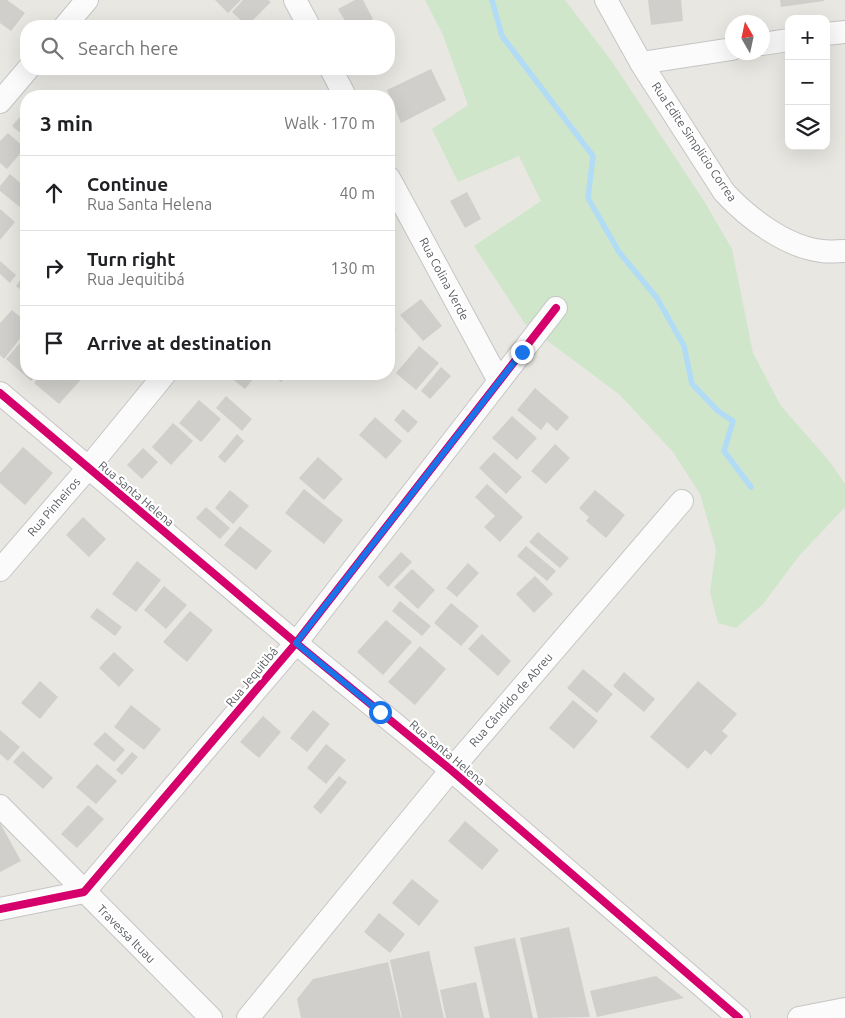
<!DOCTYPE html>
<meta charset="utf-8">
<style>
:root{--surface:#fff;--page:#f6f6f6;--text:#202124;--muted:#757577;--line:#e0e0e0}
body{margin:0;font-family:Ubuntu,sans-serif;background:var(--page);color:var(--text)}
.controls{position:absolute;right:15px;top:15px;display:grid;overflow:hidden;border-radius:10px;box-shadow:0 5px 20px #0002}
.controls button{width:45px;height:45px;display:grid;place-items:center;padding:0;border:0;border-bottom:1px solid var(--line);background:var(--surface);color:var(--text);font:25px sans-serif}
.compass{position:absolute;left:725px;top:15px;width:45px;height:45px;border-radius:50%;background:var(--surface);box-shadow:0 5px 20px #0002;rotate:351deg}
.stop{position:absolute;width:15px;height:15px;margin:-11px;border:4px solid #1a73e8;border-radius:50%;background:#fff}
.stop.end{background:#1a73e8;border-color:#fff;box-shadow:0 1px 5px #0008}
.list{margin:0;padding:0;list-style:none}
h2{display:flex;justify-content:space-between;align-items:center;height:65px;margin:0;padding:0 20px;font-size:21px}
h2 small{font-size:16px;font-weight:400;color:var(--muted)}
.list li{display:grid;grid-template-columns:32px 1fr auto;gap:15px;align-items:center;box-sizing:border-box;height:75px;padding:0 20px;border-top:1px solid var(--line)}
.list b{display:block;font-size:19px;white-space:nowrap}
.list p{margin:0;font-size:16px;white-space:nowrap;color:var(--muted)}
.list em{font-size:16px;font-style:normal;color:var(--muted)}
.icon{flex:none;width:28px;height:28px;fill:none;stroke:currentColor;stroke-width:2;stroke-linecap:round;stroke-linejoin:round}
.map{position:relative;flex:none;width:845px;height:1018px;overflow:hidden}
.search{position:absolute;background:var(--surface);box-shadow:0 5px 20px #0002;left:20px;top:20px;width:375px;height:55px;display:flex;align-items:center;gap:12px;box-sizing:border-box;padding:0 18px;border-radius:20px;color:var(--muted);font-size:19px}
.panel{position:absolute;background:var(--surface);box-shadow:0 5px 20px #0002;left:20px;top:90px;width:375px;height:290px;border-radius:20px}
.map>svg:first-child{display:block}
.green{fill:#cfe6cb}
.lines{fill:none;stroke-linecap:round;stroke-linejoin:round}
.stream{stroke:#b2dcf6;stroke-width:5.5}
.building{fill:#d0cfcc}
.street-casing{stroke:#c5c5c5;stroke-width:24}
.street{stroke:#fcfbfb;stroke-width:22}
.cycleway-casing{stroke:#fff;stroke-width:11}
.cycleway{stroke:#d6006c;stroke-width:8}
.route{stroke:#1a73e8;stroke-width:6}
.labels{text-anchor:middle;stroke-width:4.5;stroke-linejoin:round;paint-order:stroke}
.street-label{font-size:12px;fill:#585c61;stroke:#fff}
</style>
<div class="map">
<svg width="845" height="1018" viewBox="0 0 845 1018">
<rect width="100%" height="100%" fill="#e8e7e2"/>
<!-- green -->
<path class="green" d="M 425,0 L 565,0 L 613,63 L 704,201 L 732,249 L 753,353 L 781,406 L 830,462 L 845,484 L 845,507 L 799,556 L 763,604 L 736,628 L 718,623 L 710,592 L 716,549 L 700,494 L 673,452 L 620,395 L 525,324 L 474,246 L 541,201 L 519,156 L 458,182 L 432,129 L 468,105 L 443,35 Z"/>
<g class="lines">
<!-- stream -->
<path class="stream" d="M 492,0 L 502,36 L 593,156 L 588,198 L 619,252 L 657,298 L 684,346 L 692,384 L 718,411 L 733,421 L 724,451 L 751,487"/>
</g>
<!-- building -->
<path class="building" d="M 0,0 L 7,0 L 25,13 L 11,31 L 0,23 Z
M 215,0 L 241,0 L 228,13 Z
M 243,0 L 268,0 L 271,2 L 247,26 L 232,12 Z
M 355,0 L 363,0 L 373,19 L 360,26 L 348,26 L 338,9 Z
M 648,0 L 681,0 L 683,21 L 651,25 Z
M 780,0 L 824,0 L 824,1 L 781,7 Z
M 431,69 L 446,100 L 401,123 L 387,90 Z
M 26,110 L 26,138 L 12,126 Z
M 8,133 L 25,148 L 7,169 L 0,163 L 0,141 Z
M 10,174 L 26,188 L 26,212 L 0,191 L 0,186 Z
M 467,192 L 481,219 L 465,228 L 450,201 Z
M 0,209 L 15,222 L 0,240 Z
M 0,261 L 16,275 L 10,283 L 0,274 Z
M 24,275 L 26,277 L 26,294 L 16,286 Z
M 421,299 L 442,326 L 423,341 L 400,315 Z
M 12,310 L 26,322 L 26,331 L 4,359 L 0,355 L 0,323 Z
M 389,324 L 396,329 L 389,337 Z
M 26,336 L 26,374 L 38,374 L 31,381 L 6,359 Z
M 419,346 L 439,363 L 416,390 L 396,373 Z
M 441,367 L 451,376 L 430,399 L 421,391 Z
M 42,374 L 84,374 L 85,375 L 59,404 L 34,383 Z
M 226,374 L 257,374 L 245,389 Z
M 271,374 L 288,374 L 281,382 Z
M 535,388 L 569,417 L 557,431 L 547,422 L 541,430 L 517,410 Z
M 226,396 L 252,419 L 242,431 L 216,408 Z
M 199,400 L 221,419 L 201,442 L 179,423 Z
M 403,409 L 418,422 L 408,433 L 394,420 Z
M 512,416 L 537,438 L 517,460 L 492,438 Z
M 375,417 L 402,441 L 386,459 L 359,435 Z
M 173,423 L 193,441 L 171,465 L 152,447 Z
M 237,434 L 244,441 L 225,463 L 218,457 Z
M 555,444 L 570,458 L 546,484 L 531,471 Z
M 23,447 L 53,473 L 25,505 L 0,483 L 0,473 Z
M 143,448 L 158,462 L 142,479 L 127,465 Z
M 494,452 L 522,477 L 506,494 L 479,468 Z
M 318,457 L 343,479 L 324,500 L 299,478 Z
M 487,484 L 523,517 L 500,542 L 484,527 L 495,516 L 475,497 Z
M 304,489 L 343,520 L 324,544 L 285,513 Z
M 230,490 L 249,506 L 233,524 L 215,508 Z
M 595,490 L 625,515 L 606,538 L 586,521 L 589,517 L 579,508 Z
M 206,507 L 230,528 L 220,539 L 196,518 Z
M 83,517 L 106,539 L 89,557 L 66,535 Z
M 240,526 L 272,551 L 256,570 L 224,545 Z
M 538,532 L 569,558 L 560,568 L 529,542 Z
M 526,546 L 556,571 L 547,581 L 517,556 Z
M 401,552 L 412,562 L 388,587 L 378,577 Z
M 137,561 L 161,580 L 136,612 L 112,594 Z
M 468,563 L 479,573 L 457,597 L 446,588 Z
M 412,569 L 435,590 L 418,609 L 394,587 Z
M 535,576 L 553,594 L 534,613 L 516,594 Z
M 164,586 L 187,605 L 166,629 L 144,610 Z
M 400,601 L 431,626 L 422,636 L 392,611 Z
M 451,603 L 479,626 L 461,646 L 434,623 Z
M 97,608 L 122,627 L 115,636 L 90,617 Z
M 190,611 L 213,630 L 187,662 L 163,642 Z
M 386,620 L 412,642 L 383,675 L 357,652 Z
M 482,634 L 511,661 L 498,676 L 468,649 Z
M 420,646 L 446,669 L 415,705 L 388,682 Z
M 114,652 L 134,670 L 119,687 L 99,668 Z
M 583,669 L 613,694 L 597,713 L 567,688 Z
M 624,672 L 655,699 L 644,712 L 613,686 Z
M 40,681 L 58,697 L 40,719 L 21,703 Z
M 698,681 L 737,714 L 722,731 L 728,736 L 711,755 L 705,750 L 688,769 L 650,737 Z
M 573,700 L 598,721 L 574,749 L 549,728 Z
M 131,705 L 161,729 L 144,750 L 114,727 Z
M 313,710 L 330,724 L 307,752 L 290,738 Z
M 263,716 L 281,732 L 259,758 L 240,742 Z
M 0,730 L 20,747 L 8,761 L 0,754 Z
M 105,732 L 125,750 L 114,762 L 93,744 Z
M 326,744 L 346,760 L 326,784 L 307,768 Z
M 23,751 L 53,778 L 43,789 L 13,762 Z
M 132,752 L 138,757 L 122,775 L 116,770 Z
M 97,764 L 117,781 L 96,804 L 76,787 Z
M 339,776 L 347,782 L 321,814 L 313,807 Z
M 88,805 L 104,819 L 77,848 L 61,834 Z
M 465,821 L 499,850 L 482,870 L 448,841 Z
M 0,823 L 21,861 L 0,872 Z
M 412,879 L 439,901 L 419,926 L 392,903 Z
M 379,913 L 405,934 L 390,953 L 364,932 Z
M 569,927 L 590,1017 L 538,1018 L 520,938 Z
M 515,938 L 533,1018 L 490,1018 L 474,947 Z
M 429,951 L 444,1018 L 402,1018 L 390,960 Z
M 388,962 L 401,1018 L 301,1018 L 297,999 L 313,979 Z
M 656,976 L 684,998 L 597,1017 L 590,991 Z
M 476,982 L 484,1018 L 446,1018 L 440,990 Z"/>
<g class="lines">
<defs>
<path id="street" d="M 295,0 L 309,26
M 606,0 L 641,63 L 724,192 C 748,218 786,247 822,251 C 829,252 837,251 845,251
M 65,26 L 87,0
M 826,34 L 845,32
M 762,44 L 789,40
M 641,63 L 732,49
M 331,69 L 345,96
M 0,102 L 28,69
M 389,178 L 499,381
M 0,393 L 296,643 L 451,770 L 739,1018
M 0,570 L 88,468 L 165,374
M 0,806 L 211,1018
M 0,909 L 84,892 L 296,643 L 556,308
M 248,1018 L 451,770 L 682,501
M 799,1018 L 845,1009"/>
</defs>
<!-- street casing -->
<use href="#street" class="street-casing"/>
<!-- street -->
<use href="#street" class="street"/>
<defs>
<path id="cycleway" d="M 0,393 L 296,643 L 451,770 L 739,1018
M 0,909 L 84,892 L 296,643 L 556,308"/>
</defs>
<!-- cycleway casing -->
<use href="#cycleway" class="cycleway-casing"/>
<!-- cycleway -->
<use href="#cycleway" class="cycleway"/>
</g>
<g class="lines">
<!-- route -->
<path class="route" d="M 380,712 L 296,643 L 522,352"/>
</g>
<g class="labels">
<!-- street labels -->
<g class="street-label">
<text transform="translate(694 142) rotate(56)" y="4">Rua Edite Simplicio Correa</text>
<text transform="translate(444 279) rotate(62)" y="4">Rua Colina Verde</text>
<text transform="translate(136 494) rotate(40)" y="4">Rua Santa Helena</text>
<text transform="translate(54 507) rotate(-49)" y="4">Rua Pinheiros</text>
<text transform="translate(252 677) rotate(-50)" y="4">Rua Jequitibá</text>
<text transform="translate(511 700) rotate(-49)" y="4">Rua Cândido de Abreu</text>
<text transform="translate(447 753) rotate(40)" y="4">Rua Santa Helena</text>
<text transform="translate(126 934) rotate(45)" y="4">Travessa Ituau</text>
</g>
</g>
</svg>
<div class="controls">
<button>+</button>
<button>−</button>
<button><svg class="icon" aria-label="layers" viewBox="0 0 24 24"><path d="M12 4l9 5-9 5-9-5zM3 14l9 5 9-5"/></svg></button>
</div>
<svg class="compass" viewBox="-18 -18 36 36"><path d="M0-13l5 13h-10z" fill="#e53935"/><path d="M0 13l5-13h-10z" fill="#757577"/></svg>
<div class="stop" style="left:380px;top:712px"></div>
<div class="stop end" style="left:522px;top:352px"></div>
<div class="search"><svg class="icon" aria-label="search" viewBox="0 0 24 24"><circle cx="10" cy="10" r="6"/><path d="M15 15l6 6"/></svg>Search here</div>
<section class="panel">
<h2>3 min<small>Walk · 170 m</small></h2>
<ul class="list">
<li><svg class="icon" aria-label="ahead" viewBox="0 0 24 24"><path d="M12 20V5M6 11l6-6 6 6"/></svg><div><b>Continue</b><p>Rua Santa Helena</p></div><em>40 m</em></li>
<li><svg class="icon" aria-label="right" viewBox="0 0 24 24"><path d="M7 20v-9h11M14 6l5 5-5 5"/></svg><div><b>Turn right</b><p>Rua Jequitibá</p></div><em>130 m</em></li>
<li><svg class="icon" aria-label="arrive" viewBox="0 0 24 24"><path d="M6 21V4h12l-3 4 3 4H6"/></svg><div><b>Arrive at destination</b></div></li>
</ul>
</section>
</div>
